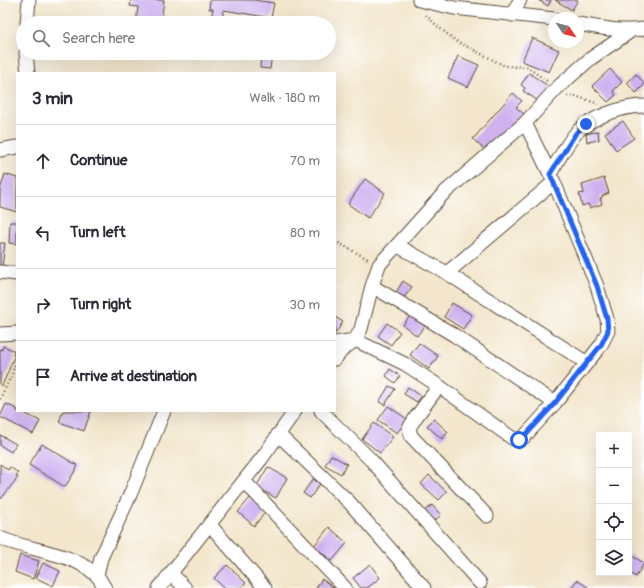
<!DOCTYPE html>
<meta charset="utf-8">
<style>
:root{--surface:#fff;--page:#f7f7f7;--text:#2b2b33;--muted:#7c7c81;--line:#e1e1e2}
body{margin:0;font-family:Pangolin,sans-serif;background:var(--page);color:var(--text)}
.controls{position:absolute;right:12px;bottom:12px;display:grid;overflow:hidden;border-radius:0px;box-shadow:0 4px 16px #0002}
.controls button{width:36px;height:36px;display:grid;place-items:center;padding:0;border:0;border-bottom:1px solid var(--line);background:var(--surface);color:var(--text);font:20px sans-serif}
.compass{position:absolute;left:548px;top:12px;width:36px;height:36px;border-radius:50%;background:var(--surface);box-shadow:0 4px 16px #0002;rotate:125deg}
.stop{position:absolute;width:12px;height:12px;margin:-9px;border:3px solid #2563eb;border-radius:50%;background:#fff}
.stop.end{background:#2563eb;border-color:#fff;box-shadow:0 1px 4px #0008}
.list{margin:0;padding:0;list-style:none}
h2{display:flex;justify-content:space-between;align-items:center;height:52px;margin:0;padding:0 16px;font-size:17px}
h2 small{font-size:13px;font-weight:400;color:var(--muted)}
.list li{display:grid;grid-template-columns:26px 1fr auto;gap:12px;align-items:center;box-sizing:border-box;height:72px;padding:0 16px;border-top:1px solid var(--line)}
.list b{display:block;font-size:15px;white-space:nowrap}
.list em{font-size:13px;font-style:normal;color:var(--muted)}
.icon{flex:none;width:22px;height:22px;fill:none;stroke:currentColor;stroke-width:2;stroke-linecap:round;stroke-linejoin:round}
.map{position:relative;flex:none;width:644px;height:588px;overflow:hidden}
.search{position:absolute;background:var(--surface);box-shadow:0 4px 16px #0002;left:16px;top:16px;width:320px;height:44px;display:flex;align-items:center;gap:10px;box-sizing:border-box;padding:0 14px;border-radius:22px;color:var(--muted);font-size:15px}
.panel{position:absolute;background:var(--surface);box-shadow:0 4px 16px #0002;left:16px;top:72px;width:320px;height:340px;border-radius:0px}
.map>svg:first-child{display:block}
.building{fill:#cfb1f0}
.lines{fill:none;stroke-linecap:round;stroke-linejoin:round}
.minor-casing{stroke:#574638;stroke-width:15}
.path{stroke:#574638;stroke-width:2.5;stroke-dasharray:1 3;stroke-linecap:butt}
.minor{stroke:#fff;stroke-width:13}
.route{stroke:#2563eb;stroke-width:5}
</style>
<div class="map">
<svg width="644" height="588" viewBox="0 0 644 588">
<rect width="100%" height="100%" fill="#fff"/>
<filter id="ink" filterUnits="userSpaceOnUse"><feTurbulence type="fractalNoise" baseFrequency=".025" numOctaves="2"/><feDisplacementMap in="SourceGraphic" scale="8" xChannelSelector="R" yChannelSelector="G"/><feConvolveMatrix kernelMatrix="1 2 1 2 8 2 1 2 1" color-interpolation-filters="sRGB"/></filter>
<filter id="wash" filterUnits="userSpaceOnUse"><feTurbulence type="fractalNoise" baseFrequency=".012" numOctaves="4" result="noise"/><feDisplacementMap in="SourceGraphic" scale="16" xChannelSelector="R" yChannelSelector="G"/><feGaussianBlur stdDeviation="0.9" result="paint"/><feColorMatrix in="noise" values="0 0 0 0 0 0 0 0 0 0 0 0 0 0 0 0 0 1.4 0 .05"/><feComposite in="paint" operator="in"/></filter>
<g filter="url(#wash)">
<rect width="100%" height="100%" fill="#f3e6cc"/>
<g id="blocks">
<!-- building -->
<path class="building" d="M 131,0 L 164,0 L 161,23 L 136,23 L 138,7 L 130,6 Z
M 210,0 L 254,0 L 274,3 L 271,18 L 224,10 L 221,23 L 206,23 L 207,16 L 211,17 L 213,9 L 209,9 Z
M 538,0 L 551,0 L 548,6 Z
M 555,0 L 578,0 L 572,10 Z
M 532,38 L 559,50 L 549,72 L 522,61 Z
M 190,53 L 216,53 L 215,58 Z
M 261,53 L 272,53 L 270,69 L 260,68 Z
M 458,56 L 479,65 L 468,87 L 448,78 Z
M 610,69 L 622,82 L 613,91 L 616,95 L 608,102 L 592,86 Z
M 529,73 L 551,88 L 543,100 L 539,97 L 537,100 L 523,91 L 525,88 L 521,85 Z
M 636,74 L 644,83 L 644,85 L 636,93 L 627,83 Z
M 513,93 L 522,101 L 516,107 L 524,114 L 488,153 L 473,139 Z
M 623,121 L 634,138 L 616,150 L 605,133 Z
M 598,131 L 599,140 L 587,142 L 586,134 Z
M 5,174 L 17,178 L 17,212 L 0,207 L 0,190 Z
M 604,178 L 609,193 L 602,196 L 602,198 L 600,198 L 602,204 L 590,208 L 588,204 L 582,206 L 579,194 L 584,193 L 582,185 Z
M 365,179 L 385,193 L 368,218 L 348,204 Z
M 10,222 L 17,222 L 17,244 L 9,243 Z
M 0,243 L 5,243 L 2,268 L 0,268 Z
M 403,281 L 412,287 L 403,299 L 395,294 Z
M 452,303 L 472,315 L 463,329 L 444,317 Z
M 413,312 L 427,323 L 417,336 L 403,325 Z
M 335,317 L 343,322 L 335,334 Z
M 387,323 L 400,332 L 391,345 L 378,336 Z
M 419,343 L 438,356 L 429,369 L 410,355 Z
M 3,346 L 15,351 L 13,355 L 15,355 L 2,386 L 0,385 L 0,349 L 2,350 Z
M 390,369 L 400,376 L 395,383 L 386,376 Z
M 389,386 L 395,389 L 385,405 L 379,402 Z
M 408,387 L 421,396 L 417,402 L 404,394 Z
M 6,404 L 17,409 L 17,411 L 20,411 L 40,421 L 33,434 L 0,417 Z
M 388,406 L 407,419 L 397,433 L 378,420 Z
M 63,411 L 91,411 L 84,431 L 59,422 Z
M 434,419 L 448,432 L 442,439 L 427,426 Z
M 374,423 L 393,437 L 380,453 L 362,439 Z
M 0,435 L 16,444 L 11,452 L 0,445 Z
M 42,444 L 78,466 L 65,487 L 29,465 Z
M 331,455 L 347,464 L 341,474 L 325,465 Z
M 0,464 L 8,470 L 10,467 L 18,473 L 16,476 L 18,477 L 1,499 L 0,498 Z
M 268,467 L 287,478 L 276,498 L 256,487 Z
M 429,475 L 447,492 L 439,500 L 421,484 Z
M 313,479 L 320,484 L 310,498 L 303,493 Z
M 251,497 L 267,510 L 254,526 L 238,512 Z
M 432,505 L 441,515 L 433,522 L 424,512 Z
M 329,527 L 347,543 L 332,561 L 314,546 Z
M 629,554 L 644,563 L 636,577 L 629,572 Z
M 20,555 L 39,561 L 33,579 L 15,572 Z
M 43,563 L 60,571 L 53,586 L 36,578 Z
M 370,564 L 380,578 L 367,588 L 361,588 L 353,578 Z
M 227,565 L 246,583 L 240,588 L 224,588 L 214,578 Z
M 322,579 L 334,588 L 316,588 Z
M 577,580 L 589,588 L 571,588 Z"/>
</g>
</g>
<g filter="url(#ink)">
<use href="#blocks" fill-opacity="0" stroke="#574638" stroke-width="1"/>
<g class="lines">
<defs>
<path id="minor" d="M 419,0 L 454,8 L 554,19
M 512,15 L 520,0
M 27,23 L 29,0
M 578,24 C 600,28 622,32 644,29
M 26,53 L 28,73
M 0,150 L 17,147
M 550,174 C 558,161 566,144 577,132 C 591,117 623,106 644,106
M 398,246 L 447,273 L 587,363
M 0,272 L 17,274
M 447,273 L 554,182
M 372,286 L 454,335 L 555,403
M 0,334 L 17,333
M 335,343 L 355,340 L 405,364 L 439,386 L 512,438 L 519,441 L 524,437 L 555,403 L 601,345 L 608,331 L 607,319 L 597,286 L 554,182 L 525,123
M 335,359 L 342,350 L 355,340 L 361,329 L 372,286 L 379,265 L 443,194 L 525,123 L 557,88 L 590,59 L 631,31
M 439,386 L 416,417 L 409,428 L 411,436 L 487,516
M 321,411 L 371,460 L 480,583
M 278,434 L 350,503 L 424,588
M 244,481 L 345,588
M 210,525 L 265,588
M 0,538 C 29,551 73,552 96,575 C 100,578 102,584 105,588
M 171,573 L 185,588
M 97,575 L 101,558 L 130,495 L 164,411
M 159,588 L 262,458 L 295,411"/>
</defs>
<!-- minor casing -->
<use href="#minor" class="minor-casing"/>
<!-- path -->
<path class="path" d="M 426,15 L 436,25 L 456,41 L 505,66 L 527,67 L 547,81
M 567,96 L 575,96 L 599,104
M 335,241 L 368,259
M 0,399 L 12,374 L 17,359"/>
<!-- minor -->
<use href="#minor" class="minor"/>
</g>
</g>
<g class="lines" filter="url(#ink)">
<!-- route -->
<path class="route" d="M 519,440 L 524,437 L 555,403 L 601,345 L 608,331 L 607,319 L 597,286 L 550,174 L 576,133 L 586,124"/>
</g>
</svg>
<div class="controls">
<button>+</button>
<button>−</button>
<button><svg class="icon" aria-label="locate" viewBox="0 0 24 24"><circle cx="12" cy="12" r="6"/><path d="M12 2v4M12 18v4M2 12h4M18 12h4"/></svg></button>
<button><svg class="icon" aria-label="layers" viewBox="0 0 24 24"><path d="M12 4l9 5-9 5-9-5zM3 14l9 5 9-5"/></svg></button>
</div>
<svg class="compass" viewBox="-18 -18 36 36"><path d="M0-13l5 13h-10z" fill="#e53935"/><path d="M0 13l5-13h-10z" fill="#7c7c81"/></svg>
<div class="stop" style="left:519px;top:440px"></div>
<div class="stop end" style="left:586px;top:124px"></div>
<div class="search"><svg class="icon" aria-label="search" viewBox="0 0 24 24"><circle cx="10" cy="10" r="6"/><path d="M15 15l6 6"/></svg>Search here</div>
<section class="panel">
<h2>3 min<small>Walk · 180 m</small></h2>
<ul class="list">
<li><svg class="icon" aria-label="ahead" viewBox="0 0 24 24"><path d="M12 20V5M6 11l6-6 6 6"/></svg><div><b>Continue</b></div><em>70 m</em></li>
<li><svg class="icon" aria-label="left" viewBox="0 0 24 24"><path d="M17 20v-9H6M10 6l-5 5 5 5"/></svg><div><b>Turn left</b></div><em>80 m</em></li>
<li><svg class="icon" aria-label="right" viewBox="0 0 24 24"><path d="M7 20v-9h11M14 6l5 5-5 5"/></svg><div><b>Turn right</b></div><em>30 m</em></li>
<li><svg class="icon" aria-label="arrive" viewBox="0 0 24 24"><path d="M6 21V4h12l-3 4 3 4H6"/></svg><div><b>Arrive at destination</b></div></li>
</ul>
</section>
</div>
